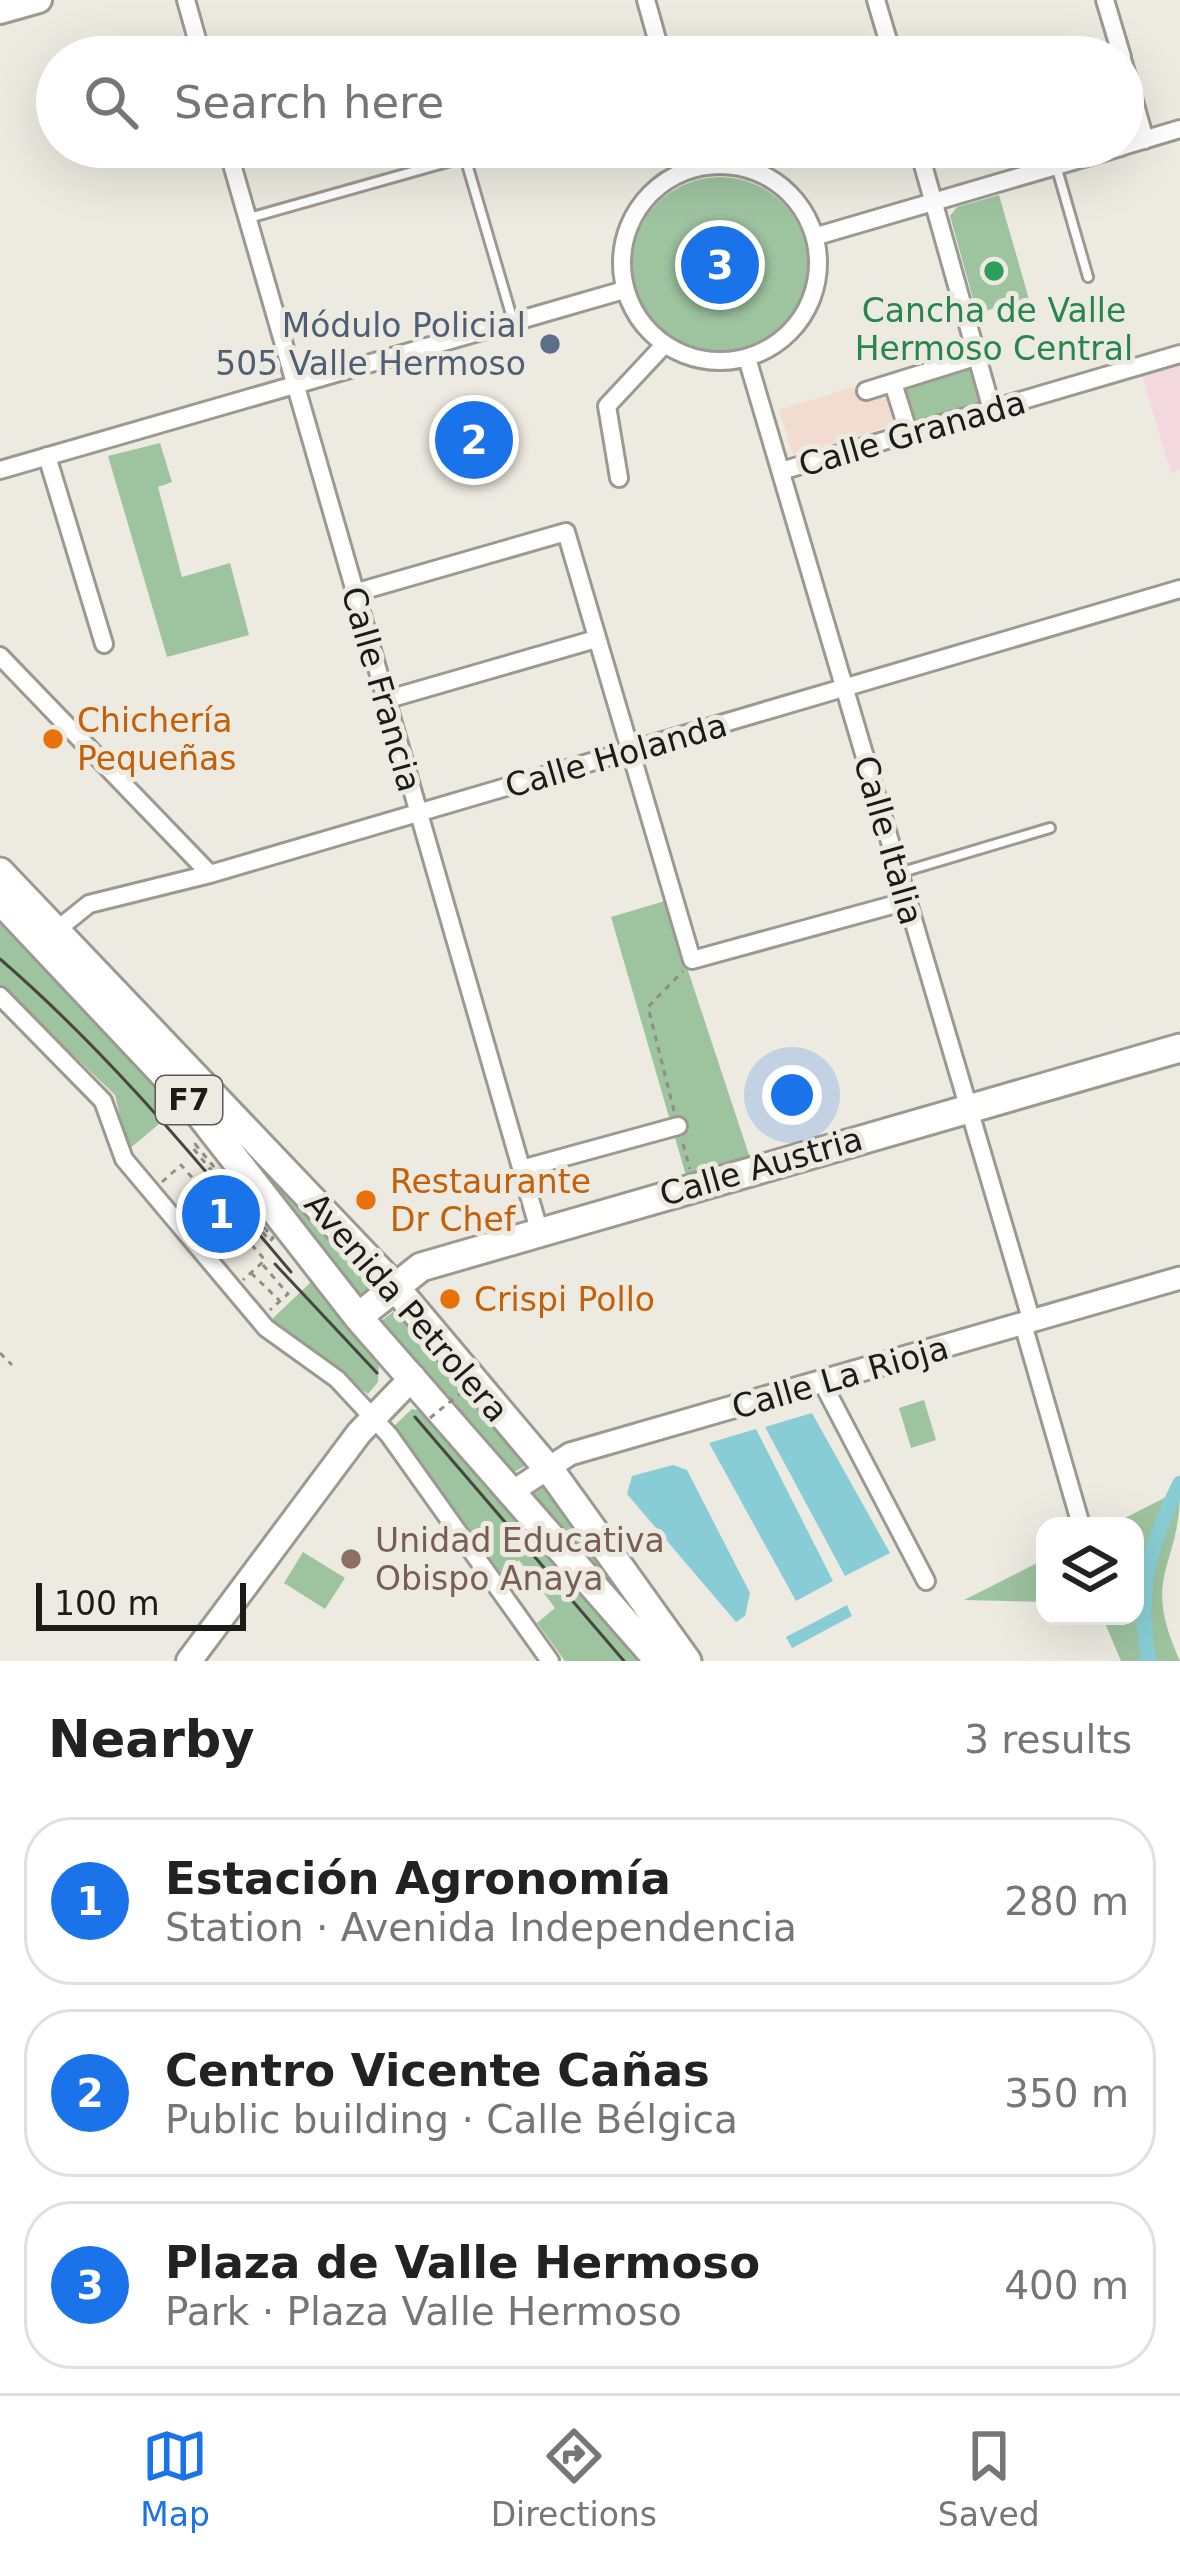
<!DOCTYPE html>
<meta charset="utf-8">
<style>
:root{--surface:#fff;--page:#f2f2f2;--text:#222;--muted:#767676;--line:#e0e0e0;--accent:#1a73e8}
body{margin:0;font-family:"DejaVu Sans",sans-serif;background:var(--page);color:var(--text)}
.controls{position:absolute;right:36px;bottom:36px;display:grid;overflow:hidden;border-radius:24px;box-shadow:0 12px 48px #0002}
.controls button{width:108px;height:108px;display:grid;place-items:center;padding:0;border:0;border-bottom:3px solid var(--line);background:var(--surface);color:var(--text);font:60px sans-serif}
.scale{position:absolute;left:36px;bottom:30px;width:210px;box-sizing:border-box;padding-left:12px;border:6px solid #1c1b18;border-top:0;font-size:33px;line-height:42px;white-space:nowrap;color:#1c1b18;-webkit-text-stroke:9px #edeae1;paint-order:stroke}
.you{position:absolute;left:792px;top:1095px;width:42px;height:42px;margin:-30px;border:9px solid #fff;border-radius:50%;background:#1a73e8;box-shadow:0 0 0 18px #1a73e833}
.badge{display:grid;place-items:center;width:78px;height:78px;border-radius:50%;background:var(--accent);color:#fff;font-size:39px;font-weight:700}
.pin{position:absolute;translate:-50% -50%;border:6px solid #fff;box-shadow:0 3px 12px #0006}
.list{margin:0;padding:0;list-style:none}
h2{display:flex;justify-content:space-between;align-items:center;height:156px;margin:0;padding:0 48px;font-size:51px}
h2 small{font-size:39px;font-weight:400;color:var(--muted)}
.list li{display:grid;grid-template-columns:78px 1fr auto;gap:36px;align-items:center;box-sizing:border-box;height:168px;margin:0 24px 24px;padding:0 24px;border:3px solid var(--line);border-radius:48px}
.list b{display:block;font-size:45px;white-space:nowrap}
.list p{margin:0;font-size:39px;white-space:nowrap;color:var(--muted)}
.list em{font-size:39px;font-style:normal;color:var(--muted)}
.icon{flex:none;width:66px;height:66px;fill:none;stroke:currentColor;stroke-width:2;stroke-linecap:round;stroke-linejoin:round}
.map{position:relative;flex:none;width:1180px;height:1661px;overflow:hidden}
.search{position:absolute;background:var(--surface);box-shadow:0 12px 48px #0002;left:36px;right:36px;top:36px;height:132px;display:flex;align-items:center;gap:30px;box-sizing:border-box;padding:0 42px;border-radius:66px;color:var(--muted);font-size:45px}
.sheet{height:732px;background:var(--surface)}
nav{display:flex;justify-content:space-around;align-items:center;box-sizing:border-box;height:168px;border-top:3px solid var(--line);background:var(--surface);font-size:33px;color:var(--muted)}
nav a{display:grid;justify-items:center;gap:6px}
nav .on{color:var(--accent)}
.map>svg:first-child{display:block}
.commercial{fill:#f2dbcf}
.medical{fill:#f3d8df}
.green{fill:#9ec39f}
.water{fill:#88cdd5}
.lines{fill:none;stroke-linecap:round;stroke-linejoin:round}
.canal{stroke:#88cdd5;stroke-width:15}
.service-casing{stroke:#9b9990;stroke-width:14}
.minor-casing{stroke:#9b9990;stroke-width:22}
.tertiary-casing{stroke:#9b9990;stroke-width:27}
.secondary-casing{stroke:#9b9990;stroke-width:30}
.trunk-casing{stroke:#9b9990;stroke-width:33}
.path{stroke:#8f8d86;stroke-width:3;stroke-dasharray:6 6;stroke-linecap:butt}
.service{stroke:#fff;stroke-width:8}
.minor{stroke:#fff;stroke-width:16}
.tertiary{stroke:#fff;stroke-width:21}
.secondary{stroke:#fff;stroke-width:24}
.trunk{stroke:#fff;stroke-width:27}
.tram{stroke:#474642;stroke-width:3}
.path-bridge{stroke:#8f8d86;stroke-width:3;stroke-dasharray:6 6;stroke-linecap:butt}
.leisure-dot{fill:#2e9e5b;stroke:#edeae1;stroke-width:4.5}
.service-dot{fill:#5c6f8a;stroke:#edeae1;stroke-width:4.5}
.food-dot{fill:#e8710a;stroke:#edeae1;stroke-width:4.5}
.education-dot{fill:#8d6e63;stroke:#edeae1;stroke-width:4.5}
.labels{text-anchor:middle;stroke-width:10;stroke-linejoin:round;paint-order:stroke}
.shield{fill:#edeae1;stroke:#5b5954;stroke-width:3}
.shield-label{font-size:30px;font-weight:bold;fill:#1c1b18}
.leisure-label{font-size:33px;fill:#27864d;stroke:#edeae1}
.service-label{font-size:33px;fill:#4e5e75;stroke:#edeae1;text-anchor:end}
.street-label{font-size:33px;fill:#1c1b18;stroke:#edeae1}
.food-label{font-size:33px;fill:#c56008;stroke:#edeae1;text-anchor:start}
.education-label{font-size:33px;fill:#785e54;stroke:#edeae1;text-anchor:start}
</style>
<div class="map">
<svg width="1180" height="1661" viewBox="0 0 1180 1661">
<rect width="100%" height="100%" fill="#edeae1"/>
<!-- commercial -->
<path class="commercial" d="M 860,385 L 865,400 L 889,392 L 899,423 L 793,455 L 779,410 Z"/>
<!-- medical -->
<path class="medical" d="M 1180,361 L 1180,470 L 1171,473 L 1141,372 Z"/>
<!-- green -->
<path class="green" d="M632 265a88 88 0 1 1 176 0a88 88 0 1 1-176 0Z
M 999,195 L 1029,299 L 977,313 L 950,216 L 957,207 Z
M 969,365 L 979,402 L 912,423 L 901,385 Z
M 160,443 L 172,482 L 158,487 L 182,577 L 230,563 L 249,635 L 167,657 L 108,456 Z
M 665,901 L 751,1161 L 687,1179 L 611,917 Z
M 0,912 L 183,1104 L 128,1150 L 115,1095 L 0,985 Z
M 46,928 L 378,1284 L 358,1302 Z
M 312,1281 L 379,1363 L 378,1382 L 368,1394 L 270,1321 Z
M 394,1311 L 527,1460 L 527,1465 L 510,1474 L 380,1322 Z
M 924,1400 L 936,1440 L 911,1448 L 899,1408 Z
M 412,1409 L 423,1411 L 639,1661 L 565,1661 L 537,1623 L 555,1608 L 519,1560 L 501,1574 L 394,1426 Z
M 550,1482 L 649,1628 L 525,1501 Z
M 1180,1490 C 1180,1570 1140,1573 1180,1661 L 1121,1661 L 1102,1616 L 1135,1616 L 1135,1526 L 1109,1526 Z
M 303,1552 L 345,1578 L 325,1609 L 284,1583 Z
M 1045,1559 L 1045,1602 L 964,1600 Z"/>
<!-- water -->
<path class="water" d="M 812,1413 L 890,1553 L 845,1576 L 765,1427 Z
M 756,1429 L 833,1581 L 796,1601 L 709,1443 Z
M 673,1465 L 687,1470 L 750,1593 L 745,1616 L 736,1622 L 627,1494 L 632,1476 Z
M 847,1605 L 852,1616 L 792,1648 L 786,1637 Z"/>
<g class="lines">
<!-- canal -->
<path class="canal" d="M 1149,1661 C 1136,1591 1149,1545 1180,1483"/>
<defs>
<path id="service" d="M 435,54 L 436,57
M 462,147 L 513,321
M 1057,169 L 1088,277
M 249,218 L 465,157
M 899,873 L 1050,828"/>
<path id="minor" d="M 186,0 L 202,57
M 646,0 L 662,57
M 876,0 L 893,57
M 1105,0 L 1122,57
M 1123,62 L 1145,140
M 1123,146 L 1180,129
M 227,147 L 539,1230
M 687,147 L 693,168
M 918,147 L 992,410
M622 263a98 98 0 1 1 196 0a98 98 0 1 1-196 0Z
M 817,236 L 1121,147
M 747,358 L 1032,1322
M 893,383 L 909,434
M 866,391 L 978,356
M 47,456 L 104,644
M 0,470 L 624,290
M 781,471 L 1180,354
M 619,478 L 607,406 L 664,345
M 354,593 L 566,532 L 692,960 L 907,901
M 0,656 L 210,874
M 385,700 L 596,639
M 58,929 L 89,904 L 210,874 L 1180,589
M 0,996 L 103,1101 L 124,1159 L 266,1328 L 337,1379 L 389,1435 L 550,1661
M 521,1169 L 678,1126
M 1023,1324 L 1079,1518
M 822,1382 L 926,1581"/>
<path id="tertiary" d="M 509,1494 L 570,1454 L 1180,1278"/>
<path id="secondary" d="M 0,11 L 39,0
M 189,1661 L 359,1433 L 413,1377"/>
<path id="trunk" d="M 0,872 L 394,1286 L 555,1477 L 687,1661
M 0,900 L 191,1103 L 358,1317 L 659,1661
M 358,1317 L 421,1267 L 1180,1048"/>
</defs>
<!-- service casing -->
<use href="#service" class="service-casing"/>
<!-- minor casing -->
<use href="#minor" class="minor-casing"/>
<!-- tertiary casing -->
<use href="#tertiary" class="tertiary-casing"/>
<!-- secondary casing -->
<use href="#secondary" class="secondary-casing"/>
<!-- trunk casing -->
<use href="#trunk" class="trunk-casing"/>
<!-- path -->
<path class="path" d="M 674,1111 L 648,1007 L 683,971
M 195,1144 L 273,1238 L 270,1241 L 192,1147 Z
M 683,1144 L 690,1169
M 162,1182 L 181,1165 L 265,1260 L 243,1280
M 263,1265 L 288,1294 L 270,1310
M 251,1273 L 279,1300
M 0,1353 L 12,1365"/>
<!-- service -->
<use href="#service" class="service"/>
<!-- minor -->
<use href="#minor" class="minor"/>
<!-- tertiary -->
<use href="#tertiary" class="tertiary"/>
<!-- secondary -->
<use href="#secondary" class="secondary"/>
<!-- trunk -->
<use href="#trunk" class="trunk"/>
<!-- tram -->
<path class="tram" d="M 0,959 C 111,1055 196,1160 291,1272
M 275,1264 L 377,1373
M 415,1417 L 624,1661"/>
<!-- path-bridge -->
<path class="path-bridge" d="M 430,1418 L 483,1375"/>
</g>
<!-- markers -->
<circle class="leisure-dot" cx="994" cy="271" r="12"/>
<circle class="service-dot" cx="550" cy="344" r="12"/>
<g class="food-dot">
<circle cx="53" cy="739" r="12"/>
<circle cx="366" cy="1200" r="12"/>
<circle cx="450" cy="1299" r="12"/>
</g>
<circle class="education-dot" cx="351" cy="1559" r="12"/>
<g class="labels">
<!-- shield labels -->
<rect class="shield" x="156" y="1076" width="66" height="48" rx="9"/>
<g class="shield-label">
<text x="189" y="1110">F7</text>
</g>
<!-- leisure labels -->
<g class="leisure-label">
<text x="994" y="322">Cancha de Valle<tspan x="994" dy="38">Hermoso Central</tspan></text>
</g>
<!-- service labels -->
<g class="service-label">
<text x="526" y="337">Módulo Policial<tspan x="526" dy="38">505 Valle Hermoso</tspan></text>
</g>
<!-- street labels -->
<g class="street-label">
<text transform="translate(912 433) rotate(-16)" y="12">Calle Granada</text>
<text transform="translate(382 689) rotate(74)" y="12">Calle Francia</text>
<text transform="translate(616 755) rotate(-16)" y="12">Calle Holanda</text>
<text transform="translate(889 840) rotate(74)" y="12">Calle Italia</text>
<text transform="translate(761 1166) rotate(-16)" y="12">Calle Austria</text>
<text transform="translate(407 1307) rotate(49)" y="12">Avenida Petrolera</text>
<text transform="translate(840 1377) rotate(-16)" y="12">Calle La Rioja</text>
</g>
<!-- food labels -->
<g class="food-label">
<text x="77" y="732">Chichería<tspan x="77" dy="38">Pequeñas</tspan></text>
<text x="390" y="1193">Restaurante<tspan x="390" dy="38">Dr Chef</tspan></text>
<text x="474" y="1311">Crispi Pollo</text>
</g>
<!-- education labels -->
<g class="education-label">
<text x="375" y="1552">Unidad Educativa<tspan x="375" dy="38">Obispo Anaya</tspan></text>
</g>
</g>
</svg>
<div class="controls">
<button><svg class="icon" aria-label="layers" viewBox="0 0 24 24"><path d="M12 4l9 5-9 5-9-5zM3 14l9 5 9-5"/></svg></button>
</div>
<div class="scale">100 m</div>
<div class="you"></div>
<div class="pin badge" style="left:221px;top:1214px">1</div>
<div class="pin badge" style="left:474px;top:440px">2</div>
<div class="pin badge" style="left:720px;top:265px">3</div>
<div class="search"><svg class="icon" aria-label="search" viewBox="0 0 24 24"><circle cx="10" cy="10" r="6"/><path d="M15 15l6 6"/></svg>Search here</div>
</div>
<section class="sheet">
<h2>Nearby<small>3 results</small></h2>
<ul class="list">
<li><span class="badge">1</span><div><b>Estación Agronomía</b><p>Station · Avenida Independencia</p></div><em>280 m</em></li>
<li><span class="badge">2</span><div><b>Centro Vicente Cañas</b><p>Public building · Calle Bélgica</p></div><em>350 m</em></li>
<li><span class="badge">3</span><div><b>Plaza de Valle Hermoso</b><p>Park · Plaza Valle Hermoso</p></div><em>400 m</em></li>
</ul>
</section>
<nav>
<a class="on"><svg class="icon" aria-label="map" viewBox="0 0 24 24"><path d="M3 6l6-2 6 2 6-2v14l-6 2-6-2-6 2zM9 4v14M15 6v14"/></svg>Map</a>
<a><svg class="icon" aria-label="directions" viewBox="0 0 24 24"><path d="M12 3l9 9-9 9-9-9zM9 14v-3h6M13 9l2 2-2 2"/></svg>Directions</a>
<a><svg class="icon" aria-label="saved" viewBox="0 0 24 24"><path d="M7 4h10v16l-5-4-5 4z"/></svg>Saved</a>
</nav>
